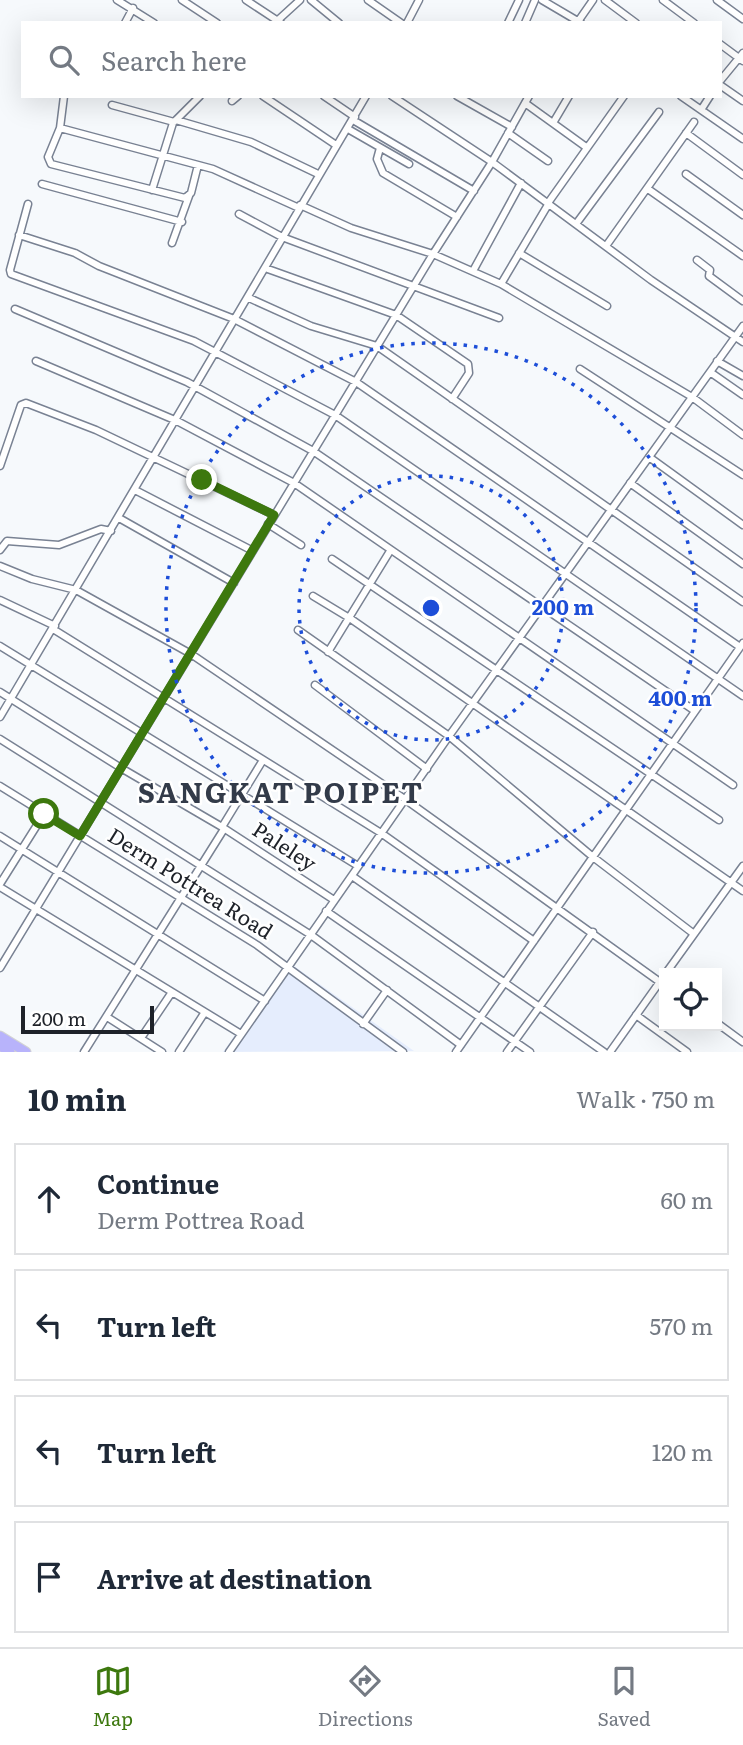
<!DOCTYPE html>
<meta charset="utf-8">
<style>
:root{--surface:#fff;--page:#f6f6f7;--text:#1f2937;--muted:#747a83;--line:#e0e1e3;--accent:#3d780e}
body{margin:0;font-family:Literata,serif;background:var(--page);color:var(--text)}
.controls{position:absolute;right:21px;bottom:21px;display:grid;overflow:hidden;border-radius:0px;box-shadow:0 7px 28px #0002}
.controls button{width:63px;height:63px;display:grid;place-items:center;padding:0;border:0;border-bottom:2px solid var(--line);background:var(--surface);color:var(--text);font:35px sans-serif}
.scale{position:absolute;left:21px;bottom:18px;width:133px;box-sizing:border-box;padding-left:7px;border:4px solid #1e2229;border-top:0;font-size:19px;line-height:24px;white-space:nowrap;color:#1e2229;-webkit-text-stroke:5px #fff;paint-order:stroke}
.stop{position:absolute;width:21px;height:21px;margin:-16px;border:5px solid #3d780e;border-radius:50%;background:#fff}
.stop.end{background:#3d780e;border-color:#fff;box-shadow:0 2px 7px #0008}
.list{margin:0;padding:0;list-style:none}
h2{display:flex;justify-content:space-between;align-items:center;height:91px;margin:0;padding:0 28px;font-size:30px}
h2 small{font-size:23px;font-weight:400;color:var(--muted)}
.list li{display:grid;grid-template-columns:46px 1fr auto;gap:21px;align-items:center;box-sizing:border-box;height:112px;margin:0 14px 14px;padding:0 14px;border:2px solid var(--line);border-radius:0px}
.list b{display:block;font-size:26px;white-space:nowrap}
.list p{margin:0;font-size:23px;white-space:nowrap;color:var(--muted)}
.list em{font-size:23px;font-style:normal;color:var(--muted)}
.icon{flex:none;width:38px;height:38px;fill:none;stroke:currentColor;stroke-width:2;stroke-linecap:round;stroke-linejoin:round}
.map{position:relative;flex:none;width:743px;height:1052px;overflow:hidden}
.search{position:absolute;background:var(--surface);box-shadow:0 7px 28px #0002;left:21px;right:21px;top:21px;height:77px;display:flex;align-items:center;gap:18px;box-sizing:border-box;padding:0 24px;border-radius:0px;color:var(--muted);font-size:26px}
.sheet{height:595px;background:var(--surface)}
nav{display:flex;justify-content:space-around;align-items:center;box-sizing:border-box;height:98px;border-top:2px solid var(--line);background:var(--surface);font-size:19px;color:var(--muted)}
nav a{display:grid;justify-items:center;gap:4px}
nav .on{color:var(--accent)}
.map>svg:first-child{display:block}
.built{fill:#e5edfd}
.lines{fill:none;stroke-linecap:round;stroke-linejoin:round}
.minor-casing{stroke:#798293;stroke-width:9}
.highway-casing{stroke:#d2d3d4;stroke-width:11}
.minor{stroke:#fff;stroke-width:6}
.highway{stroke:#b8b3fb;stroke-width:9}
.route{stroke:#3d780e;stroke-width:9}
.ring{fill:none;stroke:#1d4ed8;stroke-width:3.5;stroke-dasharray:3.5 7}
.labels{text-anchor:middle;stroke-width:5;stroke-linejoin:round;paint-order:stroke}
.street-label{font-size:21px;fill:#1e2229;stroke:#fff}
.district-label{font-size:28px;font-weight:bold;letter-spacing:2px;fill:#333b49;stroke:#fff}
.centre{fill:#1d4ed8;stroke:#fff;stroke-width:3.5}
.ring-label{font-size:21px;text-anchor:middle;font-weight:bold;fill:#1d4ed8;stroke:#fff;stroke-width:5;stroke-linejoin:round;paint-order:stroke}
</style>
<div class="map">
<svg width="743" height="1052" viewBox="0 0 743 1052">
<rect width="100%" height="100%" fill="#f6f9fc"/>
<!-- built -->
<path class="built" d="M 287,961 L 414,1051 L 223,1052 Z"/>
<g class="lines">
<defs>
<path id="minor" d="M 117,0 L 154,23
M 182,0 L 217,23
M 246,0 L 281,23
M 311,0 L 339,23
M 368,0 L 401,23
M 542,0 L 581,23
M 605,0 L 636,23
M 663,0 L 694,23
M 717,0 L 743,19
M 277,21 L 300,0
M 125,23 L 133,8
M 407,23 L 419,0
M 508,23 L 519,0
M 525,23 L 535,0
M 577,23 L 593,0
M 720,44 L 743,61
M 720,81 L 743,53
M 720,85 L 743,101
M 64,96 L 60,128 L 213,169 L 299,208
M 263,96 L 336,145
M 324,96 L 355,117
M 392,96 L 492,162 L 651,280 L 743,342
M 457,96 L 512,127
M 681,96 L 743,139
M 232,101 L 238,96
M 525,103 L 586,147
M 112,105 L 174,122
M 701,110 L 710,96
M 176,120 L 251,142 L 318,174
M 353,120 L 474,191
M 553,123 L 569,96
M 60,128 L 48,157 L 51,164 L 185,198 L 191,193 L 198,165
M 348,129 L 409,164
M 508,133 L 548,161
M 686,133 L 743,175
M 380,148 L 377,159 L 383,173 L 457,217
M 686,174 L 743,215
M 42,184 L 182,222
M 648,189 L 743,256
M 152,190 L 173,123 L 200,96
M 548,203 L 624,96
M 28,204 L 10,270 L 11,274 L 194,341 L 335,415 L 743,696
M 300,205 L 351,228 L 433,254 L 501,284 L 692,397 L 743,435
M 239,214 L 282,237 L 499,318
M 576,224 L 659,112
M 19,235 L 75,253 L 99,266 L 234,319 L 356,382 L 740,647
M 172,243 L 189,196
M 606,246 L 694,122
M 519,253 L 607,306
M 697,260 L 710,270 L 709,276 L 743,301
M 265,268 L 396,315 L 468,364 L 469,373 L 452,399
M 473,271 L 521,183
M 501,284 L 549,203
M 249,298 L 311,326 L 377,346 L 743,602
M 15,309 L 187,382 L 313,451 L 695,711
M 36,361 L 177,421 L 294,483 L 733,785
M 717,361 L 743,376
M 580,369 L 743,475
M 710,372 L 743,395
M 649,457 L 743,525
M 0,466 L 21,405 L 26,403 L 96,430 L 274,515
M 630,483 L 743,564
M 135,490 L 253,551
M 119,518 L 234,583
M 268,524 L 301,545
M 0,550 L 7,541 L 59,545 L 101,529 L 111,531
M 332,559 L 719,820
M 0,566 L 32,579 L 76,590 L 191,654 L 406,800 L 664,985
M 313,596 L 351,619 L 743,891
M 0,600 L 55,626
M 53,629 L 381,833 L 534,941
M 298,630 L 449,736 L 593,857 L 694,934
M 0,646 L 358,866
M 328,652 L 390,551
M 315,685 L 427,769
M 0,692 L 121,768 L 222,827 L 334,900
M 0,717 L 366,96
M 0,739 L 311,935 L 461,1045
M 0,786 L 257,945 L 403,1052
M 222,827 L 263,760
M 0,836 L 265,1001
M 352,876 L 604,1052
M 0,884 L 44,814
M 0,887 L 241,1034
M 326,911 L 530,1052
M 0,968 L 433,254 L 492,162 L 529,96
M 666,973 L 743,866
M 636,1015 L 687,1052
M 107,1017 L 162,1052
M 717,1023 L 743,1042
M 363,1024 L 387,990
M 141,1038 L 172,992
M 84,1052 L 224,829
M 179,1052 L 205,1012
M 229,1052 L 449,736 L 743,326
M 456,1052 L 743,643
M 507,1052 L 593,932
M 610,1052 L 664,976"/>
<path id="highway" d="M 0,1036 L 26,1052
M 0,1046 L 10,1052"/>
</defs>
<!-- minor casing -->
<use href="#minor" class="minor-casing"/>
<!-- highway casing -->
<use href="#highway" class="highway-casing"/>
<!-- minor -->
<use href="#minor" class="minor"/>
<!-- highway -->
<use href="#highway" class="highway"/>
</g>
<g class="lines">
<!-- route -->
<path class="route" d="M 44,814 L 80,836 L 274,515 L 202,480"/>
</g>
<!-- distance rings -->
<g class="ring">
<circle cx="431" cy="608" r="132"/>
<circle cx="431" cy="608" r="265"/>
</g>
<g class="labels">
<!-- street labels -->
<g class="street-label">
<text transform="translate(284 847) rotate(33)" y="7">Paleley</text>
<text transform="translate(190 884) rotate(32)" y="7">Derm Pottrea Road</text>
</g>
<!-- district labels -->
<g class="district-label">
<text x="281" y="803">SANGKAT POIPET</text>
</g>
</g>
<circle cx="431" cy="608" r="10" class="centre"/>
<g class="ring-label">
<text x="563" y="615">200 m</text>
<text x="680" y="706">400 m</text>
</g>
</svg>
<div class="controls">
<button><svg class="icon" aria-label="locate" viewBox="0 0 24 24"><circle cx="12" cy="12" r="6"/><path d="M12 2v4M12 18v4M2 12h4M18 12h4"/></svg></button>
</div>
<div class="scale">200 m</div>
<div class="stop" style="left:44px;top:814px"></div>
<div class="stop end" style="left:202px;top:480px"></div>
<div class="search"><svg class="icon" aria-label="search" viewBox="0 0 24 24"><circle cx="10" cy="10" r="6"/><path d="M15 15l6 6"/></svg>Search here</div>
</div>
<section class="sheet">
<h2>10 min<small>Walk · 750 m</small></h2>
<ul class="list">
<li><svg class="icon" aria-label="ahead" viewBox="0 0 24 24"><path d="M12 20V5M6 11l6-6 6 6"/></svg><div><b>Continue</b><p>Derm Pottrea Road</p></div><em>60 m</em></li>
<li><svg class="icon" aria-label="left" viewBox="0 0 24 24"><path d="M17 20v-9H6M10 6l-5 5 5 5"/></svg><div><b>Turn left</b></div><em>570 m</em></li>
<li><svg class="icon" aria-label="left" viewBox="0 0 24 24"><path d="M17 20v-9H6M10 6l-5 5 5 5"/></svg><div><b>Turn left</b></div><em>120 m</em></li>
<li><svg class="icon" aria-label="arrive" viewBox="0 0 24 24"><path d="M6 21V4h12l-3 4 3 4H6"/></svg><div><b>Arrive at destination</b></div></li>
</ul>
</section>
<nav>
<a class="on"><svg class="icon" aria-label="map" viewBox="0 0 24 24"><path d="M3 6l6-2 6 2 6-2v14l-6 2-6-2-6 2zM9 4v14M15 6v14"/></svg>Map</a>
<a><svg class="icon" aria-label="directions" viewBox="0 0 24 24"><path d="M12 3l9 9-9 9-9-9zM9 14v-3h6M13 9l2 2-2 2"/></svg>Directions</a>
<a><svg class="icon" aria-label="saved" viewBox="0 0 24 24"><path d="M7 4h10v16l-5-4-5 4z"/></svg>Saved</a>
</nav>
